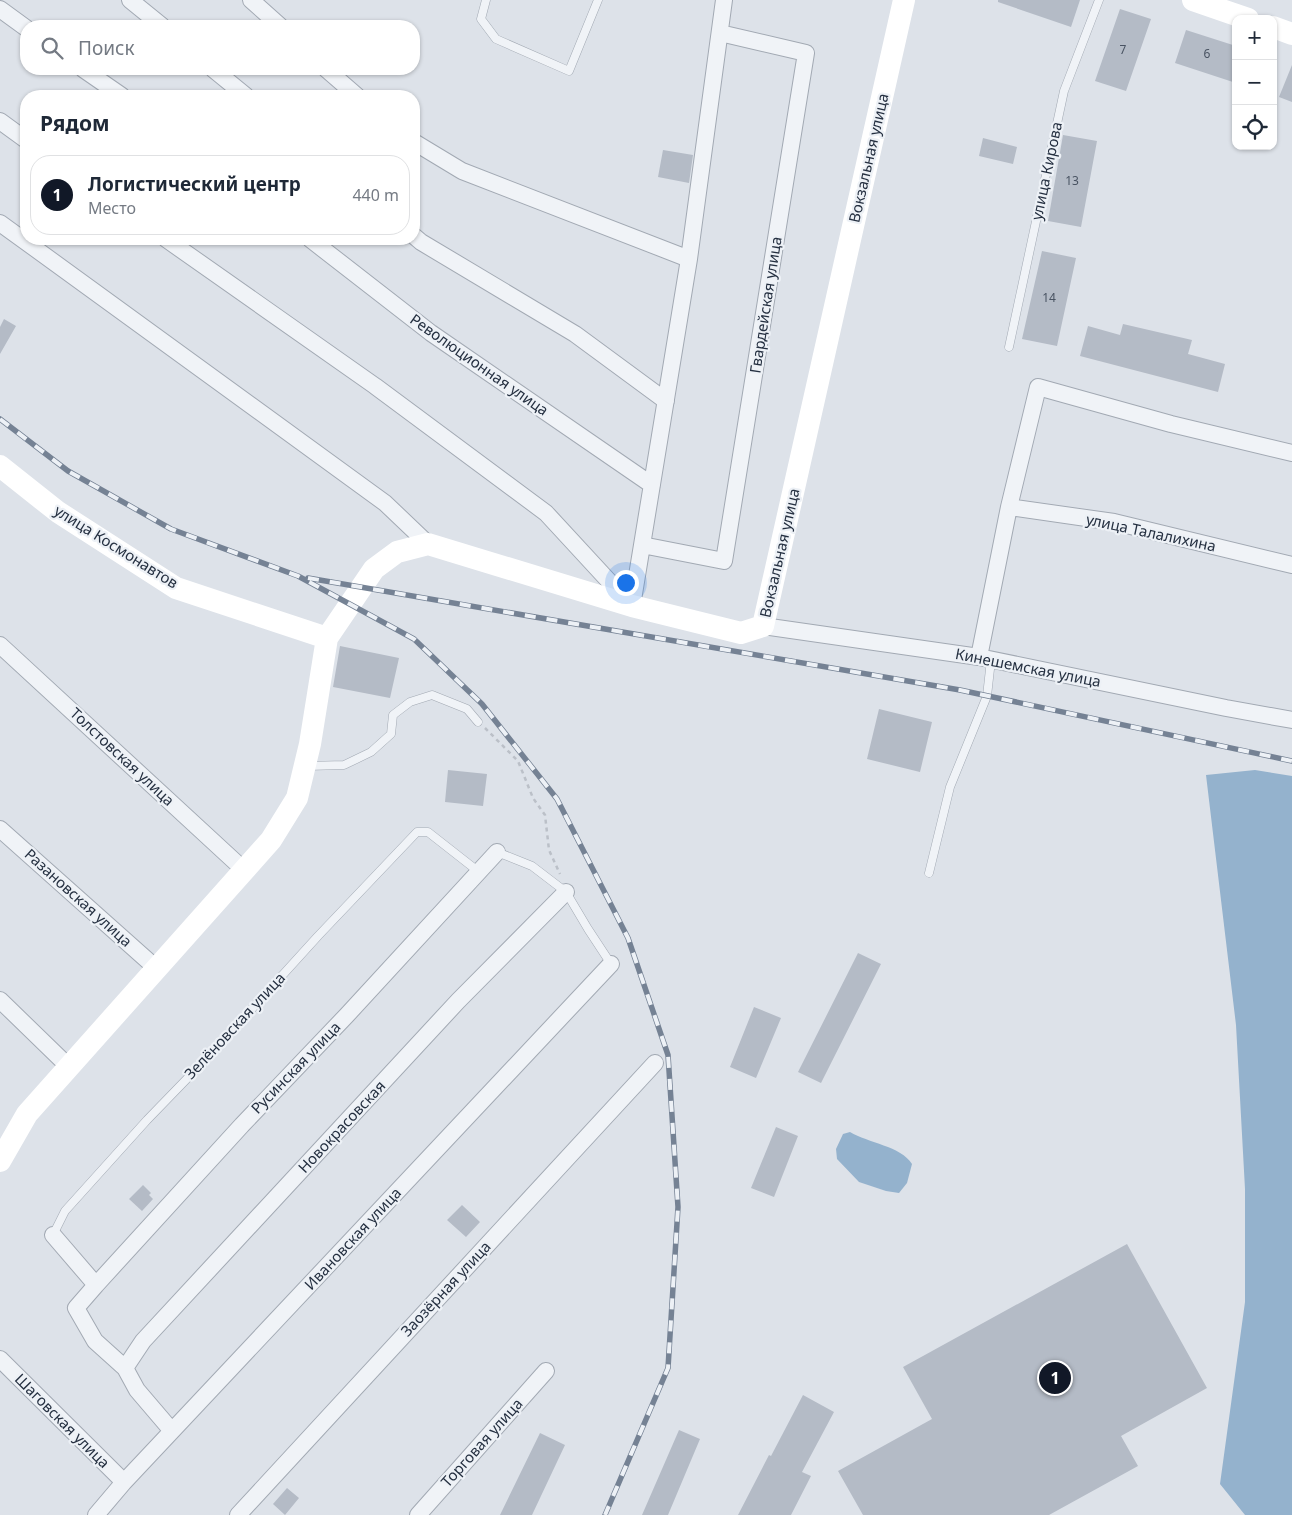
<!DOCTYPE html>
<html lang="ru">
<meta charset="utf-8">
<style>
:root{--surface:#fff;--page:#f2f2f3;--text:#1f2937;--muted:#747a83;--line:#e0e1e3;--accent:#111827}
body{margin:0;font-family:"Noto Sans",sans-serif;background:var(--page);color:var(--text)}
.controls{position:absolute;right:15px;top:15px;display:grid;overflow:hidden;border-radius:10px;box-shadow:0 1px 4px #0004}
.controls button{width:45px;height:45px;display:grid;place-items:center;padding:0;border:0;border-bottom:1px solid var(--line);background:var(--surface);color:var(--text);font:25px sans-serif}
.you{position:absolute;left:625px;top:582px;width:18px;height:18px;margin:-12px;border:4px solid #fff;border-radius:50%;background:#1a73e8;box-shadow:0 0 0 8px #1a73e833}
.badge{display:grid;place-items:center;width:32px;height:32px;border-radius:50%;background:var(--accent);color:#fff;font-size:16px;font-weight:700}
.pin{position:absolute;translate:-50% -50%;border:2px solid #fff;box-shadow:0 1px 5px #0006}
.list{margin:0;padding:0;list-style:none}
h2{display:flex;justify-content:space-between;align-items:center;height:65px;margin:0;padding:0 20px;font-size:21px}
h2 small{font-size:16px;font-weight:400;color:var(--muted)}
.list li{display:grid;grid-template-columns:32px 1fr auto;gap:15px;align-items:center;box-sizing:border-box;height:80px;margin:0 10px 10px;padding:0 10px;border:1px solid var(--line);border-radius:20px}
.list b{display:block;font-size:19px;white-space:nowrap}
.list p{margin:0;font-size:16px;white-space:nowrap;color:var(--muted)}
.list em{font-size:16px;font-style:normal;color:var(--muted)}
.icon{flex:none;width:28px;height:28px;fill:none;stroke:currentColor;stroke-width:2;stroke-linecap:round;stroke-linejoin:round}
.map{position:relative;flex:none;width:1292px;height:1515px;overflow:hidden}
.search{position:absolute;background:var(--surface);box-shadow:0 1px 4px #0004;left:20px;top:20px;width:400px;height:55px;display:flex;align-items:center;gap:12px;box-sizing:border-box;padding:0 18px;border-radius:20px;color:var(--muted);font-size:19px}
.panel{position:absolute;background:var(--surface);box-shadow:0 1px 4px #0004;left:20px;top:90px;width:400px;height:155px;border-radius:20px}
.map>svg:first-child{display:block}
.water{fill:#94b2cd}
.building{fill:#b4bbc6}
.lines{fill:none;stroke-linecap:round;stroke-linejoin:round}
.lane-casing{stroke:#a2a9b3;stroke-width:9}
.street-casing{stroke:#a2a9b3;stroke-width:18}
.path{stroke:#bbc0c8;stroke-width:2.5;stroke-dasharray:4 4;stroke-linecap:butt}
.lane{stroke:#f0f3f7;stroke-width:8}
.street{stroke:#f0f3f7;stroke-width:16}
.secondary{stroke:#fff;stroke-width:22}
.rail-casing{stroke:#758294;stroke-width:5.5}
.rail{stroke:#edf1f6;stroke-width:4;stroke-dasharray:11;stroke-linecap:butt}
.labels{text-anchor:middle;stroke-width:4.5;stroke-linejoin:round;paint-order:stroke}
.number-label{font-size:12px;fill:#495362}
.street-label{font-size:15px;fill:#253041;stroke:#edf1f6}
</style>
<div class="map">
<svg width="1292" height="1515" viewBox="0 0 1292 1515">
<rect width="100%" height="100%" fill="#dde2e9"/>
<!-- water -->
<path class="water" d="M 1255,770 L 1292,776 L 1292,1515 L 1245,1515 L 1220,1484 L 1245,1302 L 1245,1189 L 1236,1025 L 1206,775 Z
M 850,1132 C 868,1143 901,1146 912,1164 L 907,1183 L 899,1193 L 886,1191 L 859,1182 L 837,1159 L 836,1149 L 843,1134 Z"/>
<!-- building -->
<path class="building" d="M 998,0 L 1080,0 L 1071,27 L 998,2 Z
M 1120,9 L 1151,19 L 1126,91 L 1095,81 Z
M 1186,30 L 1236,46 L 1236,83 L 1175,63 Z
M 1292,65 L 1292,102 L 1279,97 Z
M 1063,135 L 1097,141 L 1081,227 L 1048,221 Z
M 983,138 L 1017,147 L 1013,164 L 979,156 Z
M 663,150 L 693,155 L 689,183 L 658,177 Z
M 1042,251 L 1076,258 L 1057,346 L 1022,339 Z
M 4,319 L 16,326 L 0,354 L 0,327 Z
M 1123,324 L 1192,340 L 1188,354 L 1225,364 L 1218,392 L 1080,356 L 1088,326 L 1120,335 Z
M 340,646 L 399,658 L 390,698 L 333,687 Z
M 879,709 L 932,722 L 920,772 L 867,759 Z
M 448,770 L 487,774 L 483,806 L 445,802 Z
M 858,953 L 881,964 L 821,1083 L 798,1072 Z
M 754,1007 L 781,1018 L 756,1078 L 730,1067 Z
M 776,1127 L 798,1136 L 774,1197 L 751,1188 Z
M 143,1185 L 151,1193 L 149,1195 L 153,1199 L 142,1211 L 129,1199 Z
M 462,1205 L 480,1222 L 466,1237 L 447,1220 Z
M 1127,1244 L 1207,1388 L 1121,1436 L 1138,1466 L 1049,1515 L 863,1515 L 838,1471 L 932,1419 L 903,1367 Z
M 803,1395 L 834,1412 L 802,1472 L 811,1476 L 791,1515 L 738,1515 L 769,1455 L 771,1456 Z
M 679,1430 L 700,1439 L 668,1515 L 642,1515 Z
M 540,1433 L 565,1445 L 532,1515 L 500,1515 Z
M 287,1488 L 299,1498 L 285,1515 L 273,1504 Z"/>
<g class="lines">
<defs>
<path id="lane" d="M 486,0 L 481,19 L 496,39 L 569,71 L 598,0
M 1009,347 L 1064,91 L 1099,0
M 307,766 L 344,765 L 371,752 L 391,734 L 393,715 L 410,702 L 432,695 L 467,709 L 478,722
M 497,852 L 532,866 L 566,892 L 588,929 L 611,964
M 929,873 L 950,787 L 987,696 L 991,660
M 53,1235 L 65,1211 L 147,1120 L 210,1055 L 318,936 L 417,832 L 428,832 L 479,872"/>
<path id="street" d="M 130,0 L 162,26
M 251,0 L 280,26
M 0,9 L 26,28
M 83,69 L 122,96
M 213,69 L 246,96
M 326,69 L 357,96
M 0,121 L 26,140
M 414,142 L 462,171 L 689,259
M 0,223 L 385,503 L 428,544
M 414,236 L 421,242 L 575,334 L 666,401
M 166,239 L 375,386 L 546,513 L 630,604
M 310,239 L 431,333 L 652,485
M 1009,507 L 1114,522 L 1292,565
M 642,545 L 724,561 L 806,53 L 720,33
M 632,606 L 689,259 L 724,0
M 763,626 L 979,657 L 1226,708 L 1292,720
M 0,645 L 244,870
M 979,657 L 1009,507 L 1038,387 L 1171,424 L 1292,453
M 0,829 L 156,968
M 0,1000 L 69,1067
M 53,1235 L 96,1285 L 76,1308 L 95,1341 L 125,1368 L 137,1390 L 172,1431
M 96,1285 L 242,1125 L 347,1015 L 497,852
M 0,1359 L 124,1482
M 125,1368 L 143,1341 L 458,1001 L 566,892
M 96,1515 L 124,1482 L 611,964
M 238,1515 L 655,1063
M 418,1515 L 546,1371"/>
</defs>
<!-- lane casing -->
<use href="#lane" class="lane-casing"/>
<!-- street casing -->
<use href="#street" class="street-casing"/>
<!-- path -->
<path class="path" d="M 485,728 L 518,761 L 533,798 L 545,815 L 549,850 L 560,874"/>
<!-- lane -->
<use href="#lane" class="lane"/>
<!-- street -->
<use href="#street" class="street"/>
<!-- secondary -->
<path class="secondary" d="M 1193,0 L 1248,19
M 1273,27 L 1292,34
M 0,466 L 58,512 L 176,588 L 327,638
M 0,1161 L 27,1114 L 271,840 L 297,798 L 310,744 L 327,638 L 374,569 L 397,552 L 428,544 L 632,606 L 741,633 L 763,626 L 904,0"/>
<defs>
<path id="rail" d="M 0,419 L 68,471 L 171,529 L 298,576 L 414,639 L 482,704 L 557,799 L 628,938 L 668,1055 L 678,1207 L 668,1368 L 605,1515
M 308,578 L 960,690 L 1292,761"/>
</defs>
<!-- rail casing -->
<use href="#rail" class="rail-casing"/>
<!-- rail -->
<use href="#rail" class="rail"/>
</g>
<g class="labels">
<!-- number labels -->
<g class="number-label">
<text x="1123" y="54">7</text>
<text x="1207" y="58">6</text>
<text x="1072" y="185">13</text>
<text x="1049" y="302">14</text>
</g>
<!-- street labels -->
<g class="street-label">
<text transform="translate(869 158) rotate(-77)" y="5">Вокзальная улица</text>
<text transform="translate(1047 171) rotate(-78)" y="5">улица Кирова</text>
<text transform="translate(766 305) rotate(-81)" y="5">Гвардейская улица</text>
<text transform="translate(479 365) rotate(35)" y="5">Революционная улица</text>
<text transform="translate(1151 533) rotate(12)" y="5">улица Талалихина</text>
<text transform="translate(116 547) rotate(32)" y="5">улица Космонавтов</text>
<text transform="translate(780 553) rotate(-77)" y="5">Вокзальная улица</text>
<text transform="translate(1028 668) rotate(11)" y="5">Кинешемская улица</text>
<text transform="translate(122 757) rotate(43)" y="5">Толстовская улица</text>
<text transform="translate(78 898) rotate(42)" y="5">Разановская улица</text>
<text transform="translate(235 1026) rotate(-47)" y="5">Зелёновская улица</text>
<text transform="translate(296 1068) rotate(-46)" y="5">Русинская улица</text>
<text transform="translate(342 1127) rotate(-47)" y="5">Новокрасовская</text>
<text transform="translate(353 1239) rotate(-47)" y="5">Ивановская улица</text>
<text transform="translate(446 1289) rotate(-47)" y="5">Заозёрная улица</text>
<text transform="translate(62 1421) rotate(45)" y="5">Шаговская улица</text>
<text transform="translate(482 1443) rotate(-48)" y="5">Торговая улица</text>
</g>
</g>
</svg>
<div class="controls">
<button>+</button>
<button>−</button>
<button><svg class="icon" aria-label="locate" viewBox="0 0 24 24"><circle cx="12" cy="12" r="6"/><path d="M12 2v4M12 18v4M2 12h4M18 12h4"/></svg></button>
</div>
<div class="you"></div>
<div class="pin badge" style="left:1055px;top:1378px">1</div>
<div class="search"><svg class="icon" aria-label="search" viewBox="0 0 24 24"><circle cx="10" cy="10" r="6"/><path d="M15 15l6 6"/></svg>Поиск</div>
<section class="panel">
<h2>Рядом<small></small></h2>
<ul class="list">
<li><span class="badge">1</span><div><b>Логистический центр</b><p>Место</p></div><em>440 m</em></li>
</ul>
</section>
</div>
